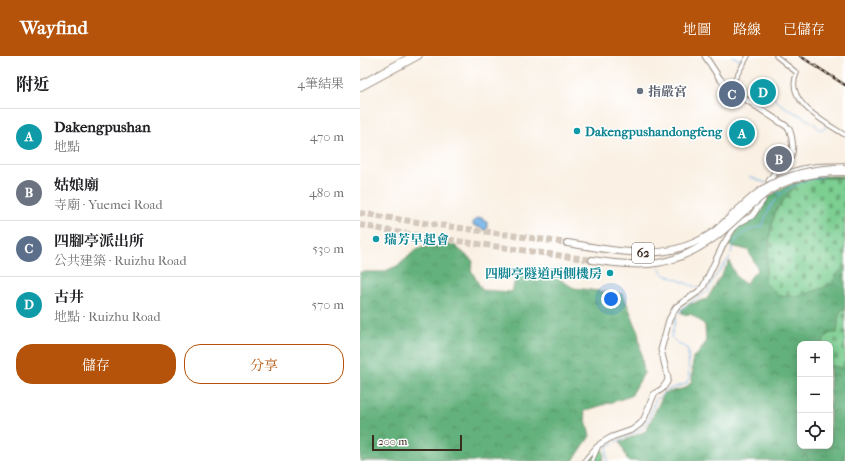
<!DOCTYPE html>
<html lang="zh-TW">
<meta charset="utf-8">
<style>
:root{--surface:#fff;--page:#f6f6f6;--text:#202124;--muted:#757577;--line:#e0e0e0;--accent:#b45309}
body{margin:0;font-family:"IM FELL French Canon","Noto Serif TC",serif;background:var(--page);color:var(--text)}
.controls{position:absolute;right:12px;bottom:12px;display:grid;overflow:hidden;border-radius:8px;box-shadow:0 2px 10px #0003}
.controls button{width:36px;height:36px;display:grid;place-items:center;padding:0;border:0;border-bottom:1px solid var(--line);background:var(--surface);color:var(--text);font:20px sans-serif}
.scale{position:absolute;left:12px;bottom:10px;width:90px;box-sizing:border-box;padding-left:4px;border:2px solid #3b2a1e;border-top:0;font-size:11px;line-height:14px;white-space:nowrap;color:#3b2a1e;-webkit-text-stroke:3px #fff;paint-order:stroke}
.you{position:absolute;left:251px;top:243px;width:14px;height:14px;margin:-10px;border:3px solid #fff;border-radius:50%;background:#1a73e8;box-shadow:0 0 0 6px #1a73e833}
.badge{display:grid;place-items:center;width:26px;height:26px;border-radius:50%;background:var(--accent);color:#fff;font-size:13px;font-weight:700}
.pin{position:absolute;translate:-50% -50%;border:2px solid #fff;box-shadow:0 1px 4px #0006}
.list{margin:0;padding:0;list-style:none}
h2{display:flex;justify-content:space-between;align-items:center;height:52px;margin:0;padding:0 16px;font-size:17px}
h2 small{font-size:13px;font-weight:400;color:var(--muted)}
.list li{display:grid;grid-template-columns:26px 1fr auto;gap:12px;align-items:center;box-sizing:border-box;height:56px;padding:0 16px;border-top:1px solid var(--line)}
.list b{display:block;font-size:15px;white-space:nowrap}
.list p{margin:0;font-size:13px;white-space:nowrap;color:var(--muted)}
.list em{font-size:13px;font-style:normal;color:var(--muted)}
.actions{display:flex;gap:8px;padding:12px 16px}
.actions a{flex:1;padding:9px 0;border:1px solid var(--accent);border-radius:16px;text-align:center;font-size:14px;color:var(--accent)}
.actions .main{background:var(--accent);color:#fff}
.icon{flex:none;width:22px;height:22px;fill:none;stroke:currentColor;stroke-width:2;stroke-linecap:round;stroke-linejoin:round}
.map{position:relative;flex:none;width:485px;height:405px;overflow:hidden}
header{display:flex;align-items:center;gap:24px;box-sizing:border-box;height:56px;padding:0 20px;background:var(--accent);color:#fff}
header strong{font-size:19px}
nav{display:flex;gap:22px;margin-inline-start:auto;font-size:14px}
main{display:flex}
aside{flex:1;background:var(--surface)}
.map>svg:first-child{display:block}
.forest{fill:url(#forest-crowns);stroke:#506e4c}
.cemetery{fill:url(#cemetery-stones);stroke:#5b7c58}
.water{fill:url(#water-ripples);stroke:#597084}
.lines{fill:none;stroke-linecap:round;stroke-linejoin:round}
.stream{stroke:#77b5ea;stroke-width:1}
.highway-tunnel{stroke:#d4c8bc;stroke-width:6;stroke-dasharray:6 3;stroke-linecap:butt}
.street-casing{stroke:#9a8d80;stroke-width:5.5}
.secondary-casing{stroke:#9a8d80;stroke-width:7}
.highway-casing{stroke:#9a8d80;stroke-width:8}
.street{stroke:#fff;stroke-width:3.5}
.secondary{stroke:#fff;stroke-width:5}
.highway{stroke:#fff;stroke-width:6}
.rail-casing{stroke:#3b2a1e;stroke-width:2.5}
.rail{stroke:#fff;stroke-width:1;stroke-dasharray:3;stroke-linecap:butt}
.highway-bridge-casing{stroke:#9a8d80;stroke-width:8;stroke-linecap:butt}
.highway-bridge{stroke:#fff;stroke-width:6}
.worship-dot{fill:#6b7280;stroke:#fff;stroke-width:1.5}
.culture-dot{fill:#0f9aa8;stroke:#fff;stroke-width:1.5}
.labels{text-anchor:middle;stroke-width:3;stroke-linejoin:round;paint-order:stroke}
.shield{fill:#fff;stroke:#766a62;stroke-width:1}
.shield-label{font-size:12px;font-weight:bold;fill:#3b2a1e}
.worship-label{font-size:13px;font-weight:bold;fill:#5b616d;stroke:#fff;text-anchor:start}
.culture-label{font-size:13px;font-weight:bold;fill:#0d838f;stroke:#fff;text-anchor:start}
</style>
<header>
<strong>Wayfind</strong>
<nav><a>地圖</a><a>路線</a><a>已儲存</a></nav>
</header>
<main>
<aside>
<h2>附近<small>4筆結果</small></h2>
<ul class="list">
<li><span class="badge" style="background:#0f9aa8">A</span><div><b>Dakengpushan</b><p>地點</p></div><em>470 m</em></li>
<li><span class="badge" style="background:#6b7280">B</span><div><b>姑娘廟</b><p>寺廟 · Yuemei Road</p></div><em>480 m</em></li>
<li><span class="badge" style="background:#5c6f8a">C</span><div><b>四腳亭派出所</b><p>公共建築 · Ruizhu Road</p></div><em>530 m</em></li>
<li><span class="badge" style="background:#0f9aa8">D</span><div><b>古井</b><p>地點 · Ruizhu Road</p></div><em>570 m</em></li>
</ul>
<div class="actions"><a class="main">儲存</a><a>分享</a></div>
</aside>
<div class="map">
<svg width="485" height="405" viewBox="0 0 485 405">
<defs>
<pattern id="forest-crowns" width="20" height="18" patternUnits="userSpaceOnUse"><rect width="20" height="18" fill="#64b17b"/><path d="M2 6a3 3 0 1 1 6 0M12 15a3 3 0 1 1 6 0" fill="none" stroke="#549064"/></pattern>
<pattern id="cemetery-stones" width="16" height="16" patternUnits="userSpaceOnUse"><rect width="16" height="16" fill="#7bce91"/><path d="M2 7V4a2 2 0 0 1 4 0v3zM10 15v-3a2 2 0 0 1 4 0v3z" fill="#66a776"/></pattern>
<pattern id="water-ripples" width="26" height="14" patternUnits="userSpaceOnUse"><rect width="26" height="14" fill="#77b5ea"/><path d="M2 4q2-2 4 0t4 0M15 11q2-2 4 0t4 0" fill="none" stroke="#6393bd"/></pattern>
</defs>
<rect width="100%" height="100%" fill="#fff"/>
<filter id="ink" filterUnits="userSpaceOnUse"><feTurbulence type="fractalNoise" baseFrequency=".025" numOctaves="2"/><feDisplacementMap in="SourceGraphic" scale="8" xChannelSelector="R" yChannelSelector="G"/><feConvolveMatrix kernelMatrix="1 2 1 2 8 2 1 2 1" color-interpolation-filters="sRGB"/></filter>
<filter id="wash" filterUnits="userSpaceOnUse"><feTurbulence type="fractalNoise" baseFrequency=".012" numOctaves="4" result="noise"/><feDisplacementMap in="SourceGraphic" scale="16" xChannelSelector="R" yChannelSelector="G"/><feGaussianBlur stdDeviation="0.9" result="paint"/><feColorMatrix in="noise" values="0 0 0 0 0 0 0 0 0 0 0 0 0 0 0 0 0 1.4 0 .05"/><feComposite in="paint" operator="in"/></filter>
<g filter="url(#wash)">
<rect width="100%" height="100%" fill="#faf0e3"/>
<!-- forest -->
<path class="forest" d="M 464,120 L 485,120 L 485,122 L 444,123 L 437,127 L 416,154 L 411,173 L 484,209 L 485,208 L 485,255 L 483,252 L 479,259 L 477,277 L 468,277 L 462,288 L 440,288 L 440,390 L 470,390 L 470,309 L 485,313 L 485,405 L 268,405 L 260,386 L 286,375 L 304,337 L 326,332 L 332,325 L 333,301 L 337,299 L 346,286 L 345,269 L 331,258 L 323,259 L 321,255 L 327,249 L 347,243 L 370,205 C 373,216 376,222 385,228 L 398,213 L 388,194 L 367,189 L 378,170 L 393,161 L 403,145 L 419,134 L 445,122 Z
M 93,188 L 113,205 L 111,214 L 122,234 L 152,236 L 156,221 L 182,213 L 214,232 L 263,238 L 278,275 L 284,317 L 271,340 L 224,355 L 230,380 L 213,405 L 0,405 L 0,216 L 23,216 L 39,209 L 58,192 Z"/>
<!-- cemetery -->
<path class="cemetery" d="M 460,122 L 485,122 L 485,208 L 470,229 L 440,240 L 419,240 L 405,226 L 411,173 L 416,154 L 437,127 L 444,123 Z
M 483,252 L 485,255 L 485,313 L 470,309 L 470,288 L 462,288 L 468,277 L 477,277 L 479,259 Z
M 241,390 L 244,398 L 242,405 L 228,405 L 232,398 Z"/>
<!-- water -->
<path class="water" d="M 118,162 L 122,162 L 127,166 L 127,175 L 113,169 L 113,165 L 115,165 Z"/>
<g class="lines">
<!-- stream -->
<path class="stream" d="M 372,0 L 382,5
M 402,20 L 403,23 L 409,27
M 411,29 C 411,32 411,36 412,39 C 416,49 442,59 451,66
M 453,67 L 461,74 L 467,71
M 390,121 L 406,127
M 415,135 L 421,138
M 371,197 C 375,179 386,174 402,170 C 405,164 407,156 411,150 C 424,130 442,126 464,120
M 299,211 L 303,218 L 338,232
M 318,258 L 322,252 L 348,235 L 352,225 L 370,201
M 256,386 L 281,373 L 289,362 L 295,345 L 306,334 L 326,328 L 329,322 L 328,293 L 317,287 L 311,281 L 316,262
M 247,405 L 247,390 L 253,387"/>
</g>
</g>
<g filter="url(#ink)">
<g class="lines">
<!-- highway-tunnel -->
<path class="highway-tunnel" d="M 0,157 L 43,164 L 207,187
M 0,169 L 41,177 L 232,204"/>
<defs>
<path id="street" d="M 416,0 L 437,17 C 423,45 466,67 485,79
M 370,31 L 388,0
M 420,121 C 439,109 463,109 485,109
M 224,405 L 236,391 L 240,388
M 232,405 L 239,389"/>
<path id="secondary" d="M 345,0 L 360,23 L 379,39 L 429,72 C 432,80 436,98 428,105 C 426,108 421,109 418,112 C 415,116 412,121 409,125
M 0,28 L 51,0
M 0,32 L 59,0
M 240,388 L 252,381 L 272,374 L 280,368 L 284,363 L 294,338 L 302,333 L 307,326 L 308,322 L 301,294 L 309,264 L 316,251 L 338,236 L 343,231 L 363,189 L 373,173 L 377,168 L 392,160 L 403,144"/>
<path id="highway" d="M 207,187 C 261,195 306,209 355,175
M 232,204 C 286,212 313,212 358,179"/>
</defs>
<!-- street casing -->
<use href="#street" class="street-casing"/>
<!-- secondary casing -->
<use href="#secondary" class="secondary-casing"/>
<!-- highway casing -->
<use href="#highway" class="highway-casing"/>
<!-- street -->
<use href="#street" class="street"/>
<!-- secondary -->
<use href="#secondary" class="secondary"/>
<!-- highway -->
<use href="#highway" class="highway"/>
<defs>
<path id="rail" d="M 440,0 L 485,29"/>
</defs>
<!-- rail casing -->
<use href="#rail" class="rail-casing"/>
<!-- rail -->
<use href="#rail" class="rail"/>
<defs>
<path id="highway-bridge" d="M 355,175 C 369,163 388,143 403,133 C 428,117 456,112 485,112
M 358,179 C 374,166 389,150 405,138 C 428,121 457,116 485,116"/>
</defs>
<!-- highway-bridge casing -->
<use href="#highway-bridge" class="highway-bridge-casing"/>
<!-- highway-bridge -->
<use href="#highway-bridge" class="highway-bridge"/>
</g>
</g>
<!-- markers -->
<circle class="worship-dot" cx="280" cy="35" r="4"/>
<g class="culture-dot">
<circle cx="217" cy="75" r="4"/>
<circle cx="16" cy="183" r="4"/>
<circle cx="250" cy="217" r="4"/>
</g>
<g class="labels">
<!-- shield labels -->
<rect class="shield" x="272" y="187" width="22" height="20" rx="3"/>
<g class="shield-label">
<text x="283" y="201">62</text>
</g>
<!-- worship labels -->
<g class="worship-label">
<text x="288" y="40">指嚴宮</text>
</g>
<!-- culture labels -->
<g class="culture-label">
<text x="225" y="80">Dakengpushandongfeng</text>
<text x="24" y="188">瑞芳早起會</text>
<text x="242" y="222" text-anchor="end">四脚亭隧道西側機房</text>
</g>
</g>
</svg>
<div class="controls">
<button>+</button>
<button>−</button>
<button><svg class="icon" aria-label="locate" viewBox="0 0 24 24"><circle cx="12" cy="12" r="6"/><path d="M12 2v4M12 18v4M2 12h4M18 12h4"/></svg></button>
</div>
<div class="scale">200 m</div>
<div class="you"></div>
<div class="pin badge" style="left:382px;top:77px;background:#0f9aa8">A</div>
<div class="pin badge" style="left:419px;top:103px;background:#6b7280">B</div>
<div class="pin badge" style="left:372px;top:38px;background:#5c6f8a">C</div>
<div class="pin badge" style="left:403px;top:36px;background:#0f9aa8">D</div>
</div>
</main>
